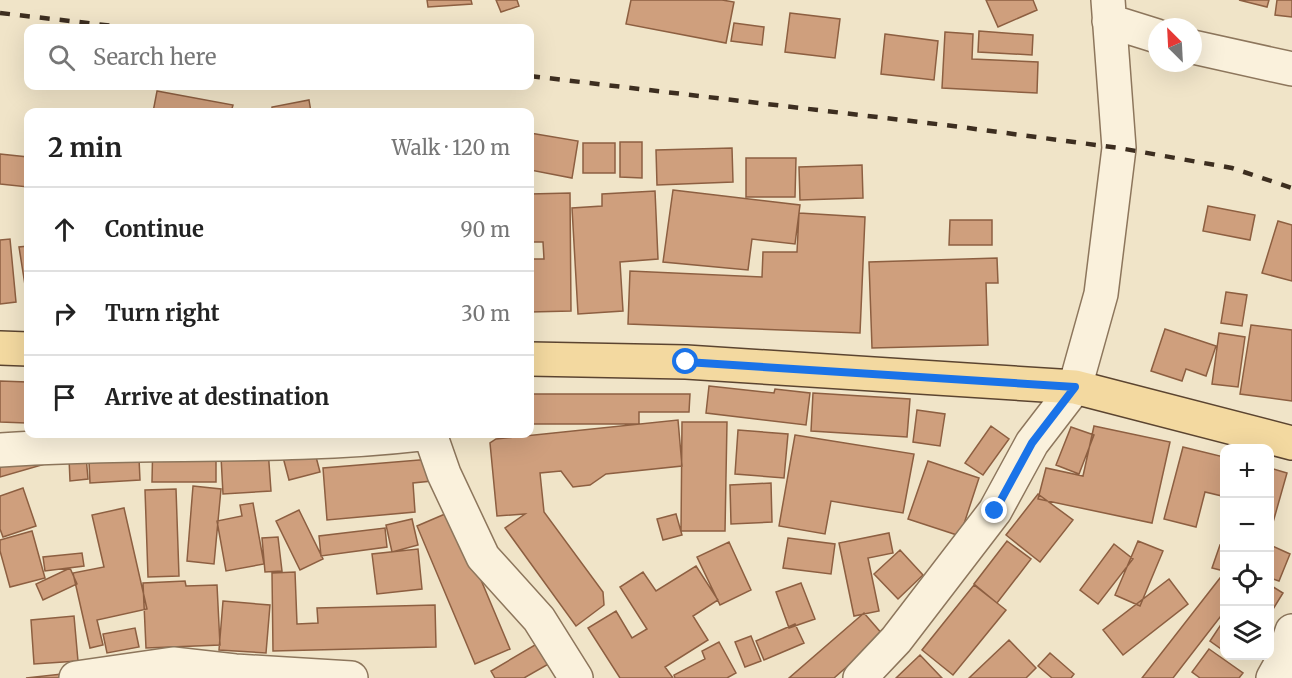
<!DOCTYPE html>
<meta charset="utf-8">
<style>
:root{--surface:#fff;--page:#f2f2f2;--text:#222;--muted:#767676;--line:#e0e0e0}
body{margin:0;font-family:Merriweather,serif;background:var(--page);color:var(--text)}
.controls{position:absolute;right:18px;bottom:18px;display:grid;overflow:hidden;border-radius:12px;box-shadow:0 6px 24px #0002}
.controls button{width:54px;height:54px;display:grid;place-items:center;padding:0;border:0;border-bottom:2px solid var(--line);background:var(--surface);color:var(--text);font:30px sans-serif}
.compass{position:absolute;left:1148px;top:18px;width:54px;height:54px;border-radius:50%;background:var(--surface);box-shadow:0 6px 24px #0002;rotate:336deg}
.stop{position:absolute;width:18px;height:18px;margin:-14px;border:4px solid #1a73e8;border-radius:50%;background:#fff}
.stop.end{background:#1a73e8;border-color:#fff;box-shadow:0 2px 6px #0008}
.list{margin:0;padding:0;list-style:none}
h2{display:flex;justify-content:space-between;align-items:center;height:78px;margin:0;padding:0 24px;font-size:26px}
h2 small{font-size:20px;font-weight:400;color:var(--muted)}
.list li{display:grid;grid-template-columns:39px 1fr auto;gap:18px;align-items:center;box-sizing:border-box;height:84px;padding:0 24px;border-top:2px solid var(--line)}
.list b{display:block;font-size:22px;white-space:nowrap}
.list em{font-size:20px;font-style:normal;color:var(--muted)}
.icon{flex:none;width:33px;height:33px;fill:none;stroke:currentColor;stroke-width:2;stroke-linecap:round;stroke-linejoin:round}
.map{position:relative;flex:none;width:1292px;height:678px;overflow:hidden}
.search{position:absolute;background:var(--surface);box-shadow:0 6px 24px #0002;left:24px;top:24px;width:510px;height:66px;display:flex;align-items:center;gap:15px;box-sizing:border-box;padding:0 21px;border-radius:12px;color:var(--muted);font-size:22px}
.panel{position:absolute;background:var(--surface);box-shadow:0 6px 24px #0002;left:24px;top:108px;width:510px;height:330px;border-radius:12px}
.map>svg:first-child{display:block}
.building{fill:#cf9f7d;stroke:#8d5f41;stroke-width:1.5}
.lines{fill:none;stroke-linecap:round;stroke-linejoin:round}
.minor-casing{stroke:#8d765c;stroke-width:36}
.major-casing{stroke:#5b4430;stroke-width:36}
.minor{stroke:#faf1dc;stroke-width:33}
.major{stroke:#f3d9a0;stroke-width:33}
.rail{stroke:#3d2e20;stroke-width:4.5;stroke-dasharray:10 10;stroke-linecap:butt}
.route{stroke:#1a73e8;stroke-width:8}
</style>
<div class="map">
<svg width="1292" height="678" viewBox="0 0 1292 678">
<rect width="100%" height="100%" fill="#f0e4c8"/>
<!-- building -->
<path class="building" d="M 427,0 L 471,0 L 472,4 L 428,7 Z
M 496,0 L 517,0 L 519,6 L 501,12 Z
M 631,0 L 722,0 L 734,2 L 726,43 L 626,24 Z
M 986,0 L 1033,0 L 1037,10 L 998,27 Z
M 1239,0 L 1269,0 L 1267,7 Z
M 1277,0 L 1292,0 L 1292,17 L 1275,15 Z
M 790,13 L 840,19 L 835,58 L 785,52 Z
M 734,23 L 764,27 L 762,45 L 731,41 Z
M 979,31 L 1033,35 L 1032,55 L 978,52 Z
M 945,32 L 973,34 L 972,59 L 1038,62 L 1037,93 L 942,88 Z
M 885,34 L 938,41 L 934,80 L 881,74 Z
M 157,91 L 233,105 L 231,112 L 153,112 Z
M 309,100 L 311,112 L 272,112 L 272,107 Z
M 530,133 L 578,141 L 572,178 L 530,170 Z
M 620,142 L 642,142 L 642,178 L 620,177 Z
M 583,143 L 615,143 L 615,173 L 583,173 Z
M 732,148 L 733,182 L 657,185 L 656,150 Z
M 0,154 L 28,157 L 28,187 L 0,184 Z
M 746,158 L 796,158 L 795,197 L 746,197 Z
M 862,165 L 863,198 L 800,200 L 799,167 Z
M 673,190 L 800,205 L 795,244 L 752,239 L 748,270 L 663,262 Z
M 655,191 L 658,259 L 620,262 L 623,311 L 578,314 L 572,208 L 602,206 L 602,194 Z
M 570,193 L 571,311 L 530,312 L 530,259 L 544,259 L 543,242 L 530,242 L 530,194 Z
M 1208,206 L 1255,215 L 1250,240 L 1203,231 Z
M 799,213 L 865,217 L 860,333 L 628,324 L 630,271 L 762,277 L 763,252 L 797,252 Z
M 950,220 L 992,220 L 992,245 L 949,245 Z
M 1278,221 L 1292,225 L 1292,281 L 1262,273 Z
M 10,239 L 16,302 L 0,304 L 0,240 Z
M 28,246 L 28,304 L 19,247 Z
M 997,258 L 998,283 L 986,283 L 988,345 L 872,348 L 869,262 Z
M 1226,292 L 1247,295 L 1242,326 L 1221,323 Z
M 1251,325 L 1292,330 L 1292,401 L 1240,394 Z
M 1165,329 L 1216,346 L 1206,376 L 1186,369 L 1182,381 L 1151,371 Z
M 1219,333 L 1245,337 L 1238,387 L 1212,384 Z
M 0,381 L 27,382 L 26,423 L 0,422 Z
M 709,386 L 774,393 L 775,389 L 810,393 L 806,425 L 706,413 Z
M 813,393 L 910,399 L 907,437 L 811,431 Z
M 530,394 L 690,394 L 689,412 L 639,412 L 639,424 L 530,424 Z
M 917,410 L 945,414 L 940,446 L 913,442 Z
M 678,420 L 682,466 L 606,474 L 590,485 L 573,487 L 561,471 L 540,473 L 544,512 L 603,592 L 604,605 L 576,626 L 505,528 L 525,514 L 497,516 L 490,443 L 496,439 Z
M 682,422 L 727,422 L 725,531 L 681,531 Z
M 991,426 L 1009,439 L 983,475 L 965,463 Z
M 1094,426 L 1170,442 L 1152,523 L 1038,499 L 1046,468 L 1083,476 Z
M 1071,427 L 1094,435 L 1079,474 L 1056,465 Z
M 738,430 L 788,434 L 784,478 L 735,474 Z
M 36,434 L 45,464 L 0,477 L 0,441 Z
M 310,434 L 320,472 L 289,480 L 279,442 Z
M 153,435 L 216,435 L 216,482 L 152,482 Z
M 267,435 L 271,491 L 223,494 L 220,438 Z
M 795,435 L 914,454 L 903,513 L 831,501 L 825,534 L 779,526 Z
M 138,437 L 140,480 L 90,483 L 88,440 Z
M 1183,447 L 1224,457 L 1224,489 L 1222,496 L 1205,492 L 1196,527 L 1164,519 Z
M 86,456 L 88,479 L 70,481 L 69,458 Z
M 431,459 L 432,481 L 413,483 L 415,512 L 327,520 L 323,468 Z
M 928,461 L 979,478 L 960,536 L 908,519 Z
M 1270,468 L 1287,473 L 1270,533 Z
M 771,483 L 772,522 L 731,524 L 730,485 Z
M 193,486 L 221,489 L 214,564 L 187,561 Z
M 23,488 L 36,526 L 3,537 L 0,529 L 0,496 Z
M 176,489 L 179,576 L 148,577 L 145,490 Z
M 1038,494 L 1073,520 L 1040,562 L 1006,535 Z
M 253,503 L 264,564 L 226,571 L 217,521 L 242,516 L 240,505 Z
M 124,508 L 147,609 L 97,620 L 103,645 L 90,648 L 73,573 L 104,567 L 92,515 Z
M 299,510 L 323,559 L 300,570 L 276,521 Z
M 452,511 L 510,649 L 475,664 L 417,526 Z
M 676,514 L 682,535 L 663,540 L 657,519 Z
M 412,519 L 418,545 L 392,552 L 386,525 Z
M 385,528 L 387,547 L 321,556 L 319,536 Z
M 32,531 L 45,578 L 10,587 L 0,551 L 0,540 Z
M 889,533 L 893,553 L 868,558 L 879,611 L 854,616 L 839,543 Z
M 278,537 L 282,571 L 265,572 L 262,538 Z
M 788,538 L 835,544 L 831,574 L 783,568 Z
M 1007,541 L 1031,559 L 997,603 L 974,584 Z
M 1138,541 L 1163,551 L 1140,606 L 1115,595 Z
M 729,542 L 751,590 L 720,605 L 697,557 Z
M 1114,544 L 1133,559 L 1098,604 L 1080,590 Z
M 1220,545 L 1224,546 L 1224,571 L 1212,568 Z
M 1270,545 L 1290,554 L 1279,581 L 1270,578 Z
M 418,549 L 422,589 L 377,594 L 372,554 Z
M 900,550 L 923,575 L 898,599 L 874,574 Z
M 82,553 L 84,566 L 45,571 L 43,557 Z
M 696,566 L 718,600 L 693,616 L 708,640 L 665,667 L 673,678 L 620,678 L 588,628 L 616,611 L 632,638 L 647,629 L 620,587 L 643,572 L 656,591 Z
M 70,568 L 77,584 L 43,600 L 36,584 Z
M 295,572 L 297,624 L 318,623 L 317,608 L 435,605 L 436,647 L 273,651 L 272,573 Z
M 1220,578 L 1224,587 L 1224,612 L 1173,678 L 1142,678 Z
M 1169,579 L 1188,604 L 1123,655 L 1103,630 Z
M 185,581 L 186,586 L 217,585 L 220,645 L 146,648 L 143,583 Z
M 801,583 L 815,619 L 789,628 L 776,592 Z
M 974,585 L 1006,610 L 953,675 L 922,650 Z
M 1270,585 L 1283,593 L 1270,614 Z
M 223,601 L 270,605 L 266,653 L 219,650 Z
M 864,613 L 883,635 L 834,678 L 789,678 Z
M 74,616 L 78,661 L 34,664 L 31,620 Z
M 1224,620 L 1224,651 L 1210,641 Z
M 795,624 L 804,643 L 764,660 L 756,641 Z
M 135,628 L 139,647 L 107,653 L 103,634 Z
M 751,636 L 761,661 L 745,667 L 735,642 Z
M 1009,640 L 1036,668 L 1026,678 L 969,678 Z
M 540,642 L 552,662 L 524,678 L 495,678 L 491,671 Z
M 719,642 L 736,673 L 727,678 L 675,678 L 674,675 L 705,659 L 702,651 Z
M 1209,649 L 1243,673 L 1239,678 L 1200,678 L 1192,672 Z
M 1050,653 L 1074,674 L 1071,678 L 1052,678 L 1038,666 Z
M 920,655 L 942,678 L 896,678 Z
M 107,669 L 108,678 L 26,678 Z"/>
<g class="lines">
<defs>
<path id="minor" d="M 1109,21 L 1157,36
M 1193,47 L 1292,69
M 430,434 L 444,474 L 483,557 L 539,619 L 576,678
M 0,450 C 140,440 280,450 420,434
M 76,678 L 173,664 L 235,671 L 351,678
M 860,678 L 896,640 L 995,511 L 1032,443 L 1075,387 L 1101,294 L 1119,148 L 1108,0
M 1273,678 L 1282,662 L 1292,631"/>
<path id="major" d="M 0,348 L 28,349
M 530,359 L 686,362 L 1075,387 L 1292,443"/>
</defs>
<!-- minor casing -->
<use href="#minor" class="minor-casing"/>
<!-- major casing -->
<use href="#major" class="major-casing"/>
<!-- minor -->
<use href="#minor" class="minor"/>
<!-- major -->
<use href="#major" class="major"/>
<!-- rail -->
<path class="rail" d="M 0,13 L 131,28
M 530,76 L 953,126 L 1119,148 L 1232,168 L 1292,188"/>
</g>
<g class="lines">
<!-- route -->
<path class="route" d="M 686,362 L 1075,387 L 1032,443 L 995,511"/>
</g>
</svg>
<div class="controls">
<button>+</button>
<button>−</button>
<button><svg class="icon" aria-label="locate" viewBox="0 0 24 24"><circle cx="12" cy="12" r="6"/><path d="M12 2v4M12 18v4M2 12h4M18 12h4"/></svg></button>
<button><svg class="icon" aria-label="layers" viewBox="0 0 24 24"><path d="M12 4l9 5-9 5-9-5zM3 14l9 5 9-5"/></svg></button>
</div>
<svg class="compass" viewBox="-18 -18 36 36"><path d="M0-13l5 13h-10z" fill="#e53935"/><path d="M0 13l5-13h-10z" fill="#767676"/></svg>
<div class="stop" style="left:686px;top:362px"></div>
<div class="stop end" style="left:995px;top:511px"></div>
<div class="search"><svg class="icon" aria-label="search" viewBox="0 0 24 24"><circle cx="10" cy="10" r="6"/><path d="M15 15l6 6"/></svg>Search here</div>
<section class="panel">
<h2>2 min<small>Walk · 120 m</small></h2>
<ul class="list">
<li><svg class="icon" aria-label="ahead" viewBox="0 0 24 24"><path d="M12 20V5M6 11l6-6 6 6"/></svg><div><b>Continue</b></div><em>90 m</em></li>
<li><svg class="icon" aria-label="right" viewBox="0 0 24 24"><path d="M7 20v-9h11M14 6l5 5-5 5"/></svg><div><b>Turn right</b></div><em>30 m</em></li>
<li><svg class="icon" aria-label="arrive" viewBox="0 0 24 24"><path d="M6 21V4h12l-3 4 3 4H6"/></svg><div><b>Arrive at destination</b></div></li>
</ul>
</section>
</div>
